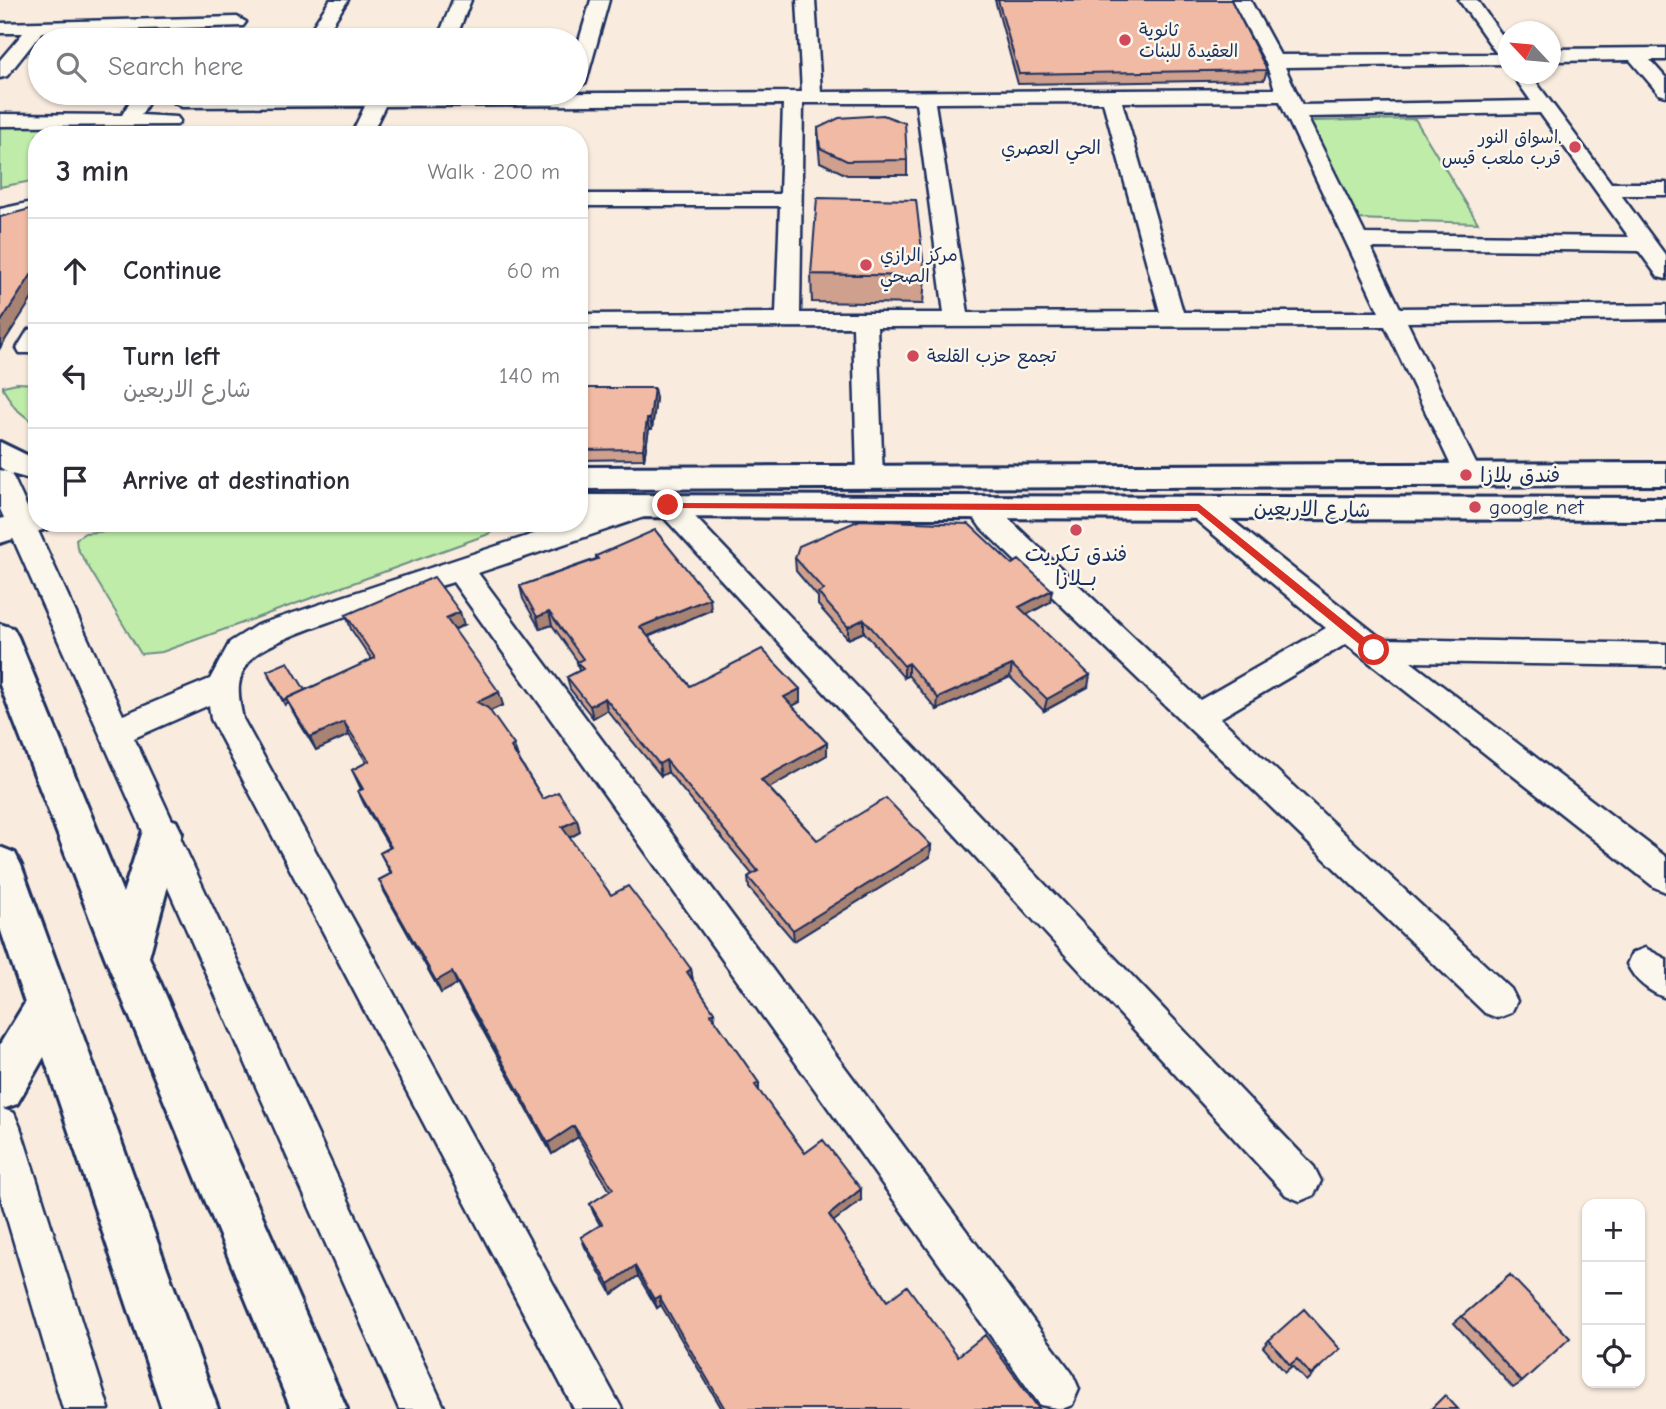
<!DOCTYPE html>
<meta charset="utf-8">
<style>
:root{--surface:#fff;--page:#f2f2f3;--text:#2b2b33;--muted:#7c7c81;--line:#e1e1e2}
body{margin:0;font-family:"Comic Neue","Playpen Sans Arabic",sans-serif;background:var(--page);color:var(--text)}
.controls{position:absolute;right:21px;bottom:21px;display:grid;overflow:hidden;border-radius:14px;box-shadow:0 2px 5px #0004}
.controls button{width:63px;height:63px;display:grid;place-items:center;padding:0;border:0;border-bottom:2px solid var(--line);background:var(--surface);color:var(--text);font:35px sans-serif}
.compass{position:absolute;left:1498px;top:21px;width:63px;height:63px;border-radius:50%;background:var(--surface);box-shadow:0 2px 5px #0004;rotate:296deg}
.stop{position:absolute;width:21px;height:21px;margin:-16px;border:5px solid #d93025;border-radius:50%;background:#fff}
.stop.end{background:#d93025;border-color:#fff;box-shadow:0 2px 7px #0008}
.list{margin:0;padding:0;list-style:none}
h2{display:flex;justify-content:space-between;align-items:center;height:91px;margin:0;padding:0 28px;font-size:30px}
h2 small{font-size:23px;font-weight:400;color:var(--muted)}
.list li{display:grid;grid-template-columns:46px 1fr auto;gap:21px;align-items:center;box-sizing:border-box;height:105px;padding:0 28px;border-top:2px solid var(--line)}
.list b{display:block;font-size:26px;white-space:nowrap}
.list p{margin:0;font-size:23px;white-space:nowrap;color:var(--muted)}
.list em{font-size:23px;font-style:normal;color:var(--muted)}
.icon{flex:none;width:38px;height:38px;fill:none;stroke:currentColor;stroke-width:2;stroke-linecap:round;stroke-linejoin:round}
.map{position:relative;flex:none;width:1666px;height:1409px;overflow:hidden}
.search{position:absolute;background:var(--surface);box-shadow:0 2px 5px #0004;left:28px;top:28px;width:560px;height:77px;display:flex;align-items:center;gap:18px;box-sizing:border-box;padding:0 24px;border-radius:38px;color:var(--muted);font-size:26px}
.panel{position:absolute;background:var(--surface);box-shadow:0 2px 5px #0004;left:28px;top:126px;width:560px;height:406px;border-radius:28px}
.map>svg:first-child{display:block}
.green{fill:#bfeca9;stroke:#6d8e84;stroke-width:2}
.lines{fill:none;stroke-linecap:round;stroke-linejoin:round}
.minor-casing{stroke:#1b2f5e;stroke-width:5}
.secondary-casing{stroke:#1b2f5e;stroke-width:6}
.minor{fill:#fbf7ec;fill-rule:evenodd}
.secondary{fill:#fbf7ec;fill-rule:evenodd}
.wall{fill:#cea08d;stroke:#1b2f5e;stroke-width:2}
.shaded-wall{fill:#a88273;stroke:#1b2f5e;stroke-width:2}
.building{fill:#f0baa4;stroke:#1b2f5e;stroke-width:2}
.route{fill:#d93025}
.poi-dot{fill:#d1495b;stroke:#fbf7ec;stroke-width:2.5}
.labels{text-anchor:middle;stroke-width:5;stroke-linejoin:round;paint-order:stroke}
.far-poi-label{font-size:18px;fill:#1b2f5e;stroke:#fbf7ec;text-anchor:start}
.far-neighbourhood-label{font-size:19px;fill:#1b2f5e;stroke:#fbf7ec}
.poi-label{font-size:21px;fill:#1b2f5e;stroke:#fbf7ec;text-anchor:start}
.street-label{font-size:21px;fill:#1b2f5e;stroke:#fbf7ec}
</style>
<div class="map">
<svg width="1666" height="1409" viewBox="0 0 1666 1409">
<rect width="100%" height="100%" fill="#f9ebde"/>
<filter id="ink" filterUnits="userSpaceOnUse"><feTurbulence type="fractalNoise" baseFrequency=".0143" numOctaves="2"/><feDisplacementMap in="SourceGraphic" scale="14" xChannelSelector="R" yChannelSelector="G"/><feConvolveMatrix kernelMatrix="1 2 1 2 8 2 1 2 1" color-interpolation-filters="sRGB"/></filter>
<g filter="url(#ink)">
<!-- green -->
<path class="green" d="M 1415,119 L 1478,223 L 1355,219 L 1309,121 Z
M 145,126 L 139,135 L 37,135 L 37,180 L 0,187 L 0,127 Z
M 17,383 L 37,384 L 37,426 L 15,408 L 3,389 L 3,386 Z
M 196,523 L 509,523 L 486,535 L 162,652 L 141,654 L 77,548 L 76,539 L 85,533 Z"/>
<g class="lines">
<defs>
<path id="minor" d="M 330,0 L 348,0 L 322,40 L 304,40 Z
M 453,0 L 471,0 L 455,40 L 437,40 Z
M 591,0 L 609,0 L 586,82 L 576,88 L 576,51 Z
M 797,0 L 815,0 L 821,92 L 1275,89 L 1265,61 L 1232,0 L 1250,0 L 1280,55 L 1497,54 L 1459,0 L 1477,0 L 1508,44 L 1508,64 L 1285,67 L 1302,105 L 1531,101 L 1512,74 L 1530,74 L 1611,183 L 1666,183 L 1666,195 L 1621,195 L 1666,256 L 1666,279 L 1658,277 L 1639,251 L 1371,248 L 1400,308 L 1666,305 L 1666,319 L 1407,322 L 1481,474 L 1478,480 L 1468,483 L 1458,480 L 1455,474 L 1385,326 L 877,327 L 883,477 L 880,483 L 870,486 L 860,483 L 857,477 L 853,327 L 579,328 L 579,314 L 776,313 L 780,206 L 579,206 L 579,194 L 780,194 L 783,104 L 385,106 L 371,135 L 351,135 L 365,106 L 182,107 L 172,101 L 182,95 L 802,92 ZM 1280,101 L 1284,111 L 1379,312 L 1183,312 L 1122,102 ZM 1103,102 L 1160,312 L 968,313 L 935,103 ZM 803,103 L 916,103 L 944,313 L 800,313 ZM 1540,113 L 1629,237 L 1365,234 L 1307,117 Z
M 237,17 L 246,22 L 243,26 L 42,32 L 7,76 L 0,78 L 0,60 L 23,33 L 0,33 L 0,23 Z
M 1666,48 L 1666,60 L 1650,60 L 1666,78 L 1666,96 L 1659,94 L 1630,60 L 1550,61 L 1550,49 Z
M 135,93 L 154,93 L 141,115 L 177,117 L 180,121 L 177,125 L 0,126 L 0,114 L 122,115 Z
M 37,201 L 37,214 L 0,223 L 0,209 Z
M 37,328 L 37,353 L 20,353 L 17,348 L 28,330 Z
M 0,470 L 10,473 L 14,479 L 123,715 L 210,679 L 230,642 L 257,625 L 567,523 L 579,523 L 579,519 L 641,499 L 651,496 L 678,499 L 1314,1167 L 1321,1181 L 1314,1195 L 1300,1201 L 1286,1195 L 659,512 L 478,573 L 1072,1373 L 1079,1389 L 1072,1405 L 1062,1409 L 1040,1405 L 453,582 C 416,594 272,635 252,658 C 234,679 238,695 243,719 L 622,1409 L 574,1409 L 211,719 L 209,705 L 134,738 L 445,1409 L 399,1409 L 0,509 Z
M 1199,499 L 1209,502 L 1382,639 L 1666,644 L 1666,666 L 1411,662 L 1666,857 L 1666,892 L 1654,887 L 1346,644 L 1220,718 L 1511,989 L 1517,1001 L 1511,1013 L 1498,1018 L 1485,1013 L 981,528 L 968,509 L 972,503 L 982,500 L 992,503 L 1200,700 L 1326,628 L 1189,514 L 1185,508 L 1189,502 Z
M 1645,948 L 1666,959 L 1666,998 C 1649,992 1635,981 1627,964 L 1632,953 Z
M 0,1108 L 14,1113 L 20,1127 L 109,1409 L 63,1409 L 0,1195 Z"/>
<path id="secondary" d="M 0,442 L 37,460 L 37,481 L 8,473 L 0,467 Z
M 1666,463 L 1666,485 L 579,489 L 579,467 Z
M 579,495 L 1666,498 L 1666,520 L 579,517 Z
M 37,509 L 37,523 L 52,523 L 49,528 L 0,543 L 0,519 Z
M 0,624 L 13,628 L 18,637 L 123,893 L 146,821 L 161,816 L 176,821 L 182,833 L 149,957 L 347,1409 L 291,1409 L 105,957 L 0,685 Z
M 0,847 L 15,853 L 21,865 L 218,1409 L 162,1409 L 44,1057 L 17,1104 L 0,1110 L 0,1044 L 25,1003 L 0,928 Z"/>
</defs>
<!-- minor casing -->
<use href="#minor" class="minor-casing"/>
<!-- secondary casing -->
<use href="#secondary" class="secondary-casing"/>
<!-- minor -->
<use href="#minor" class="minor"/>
<!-- secondary -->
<use href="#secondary" class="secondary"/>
</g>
<!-- wall -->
<path class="wall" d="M 995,0 L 1231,0 L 1267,70 L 1264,80 L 1018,84 Z
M 818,128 L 907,160 L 907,175 L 847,175 L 820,162 L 818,142 Z
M 811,274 L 925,276 L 923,304 L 812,302 Z
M 579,388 L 656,398 L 652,429 L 649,429 L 644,459 L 579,460 Z
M 596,556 L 711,610 L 648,637 L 690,686 L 800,689 L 800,702 L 792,706 L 827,743 L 827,755 L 769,788 L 817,840 L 931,845 L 930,857 L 794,941 L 749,888 L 748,877 L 752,874 L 668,772 L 661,776 L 607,710 L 593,718 L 570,689 L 567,677 L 579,671 L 577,662 L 578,662 L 552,625 L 540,629 L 523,599 L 520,586 L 596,559 Z
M 795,558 L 1050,602 L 1026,615 L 1088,687 L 1044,711 L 1010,677 L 937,710 L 908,675 L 904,678 L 864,632 L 848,639 L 818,605 L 818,597 L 796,571 Z
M 346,615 L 464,625 L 454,630 L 503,705 L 490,711 L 543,799 L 577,820 L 580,832 L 569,838 L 611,895 L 691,969 L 693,981 L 714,1012 L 715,1020 L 759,1083 L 759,1091 L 805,1153 L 861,1200 L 833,1221 L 887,1301 L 958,1356 L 1039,1409 L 722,1409 L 661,1305 L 657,1308 L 638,1276 L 612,1294 L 585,1247 L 581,1237 L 600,1225 L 594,1214 L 590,1204 L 610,1191 L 578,1137 L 552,1154 L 457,984 L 441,993 L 385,893 L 379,880 L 391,874 L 380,853 L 390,848 L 364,804 L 358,791 L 361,789 L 352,770 L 367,763 L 349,735 L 316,750 L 293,712 L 289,703 L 285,705 L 269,677 L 305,690 L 372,660 L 351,629 Z
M 1510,1275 L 1522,1382 L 1513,1388 L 1454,1323 Z
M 1269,1340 L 1340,1349 L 1306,1381 L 1292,1366 L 1285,1372 L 1263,1347 Z"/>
<!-- shaded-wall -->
<path class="shaded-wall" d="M 37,266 L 37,291 L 0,348 L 0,323 Z
M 654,388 L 656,398 L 652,429 L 650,419 Z
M 647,419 L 649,429 L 644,459 L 643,449 Z
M 1052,590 L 1050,602 L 1017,620 L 1019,607 Z
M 710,598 L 711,610 L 641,639 L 640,627 Z
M 460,612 L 464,625 L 450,631 L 446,618 Z
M 549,612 L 552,625 L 540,629 L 537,617 Z
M 864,619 L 864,632 L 848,639 L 848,627 Z
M 908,663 L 908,675 L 904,678 L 904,666 Z
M 1012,665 L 1010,677 L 937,710 L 938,698 Z
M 1090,675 L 1088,687 L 1044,711 L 1047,699 Z
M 800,689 L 800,702 L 785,710 L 784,697 Z
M 499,692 L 503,705 L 481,715 L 477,702 Z
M 605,698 L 607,710 L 593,718 L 590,706 Z
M 286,699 L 289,703 L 285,705 L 283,700 Z
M 344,722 L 349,735 L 316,750 L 310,737 Z
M 827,743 L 827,755 L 762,792 L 761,780 Z
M 514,745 L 518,758 L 511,747 Z
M 666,760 L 668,772 L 661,776 L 659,764 Z
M 577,820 L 580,832 L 565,840 L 562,827 Z
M 931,845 L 930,857 L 794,941 L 793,930 Z
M 691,969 L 693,982 L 687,972 Z
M 452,972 L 457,984 L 441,993 L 436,981 Z
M 574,1126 L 578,1137 L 552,1154 L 548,1143 Z
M 861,1189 L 861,1200 L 829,1225 L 829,1215 Z
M 635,1266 L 638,1276 L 612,1294 L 609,1284 Z
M 659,1296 L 661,1305 L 657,1308 L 654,1299 Z"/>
<!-- building -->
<path class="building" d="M 998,0 L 1231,0 L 1267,70 L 1019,74 Z
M 883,115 L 905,123 L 907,160 L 847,161 L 820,148 L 818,128 L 839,118 Z
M 817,198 L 916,200 L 925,276 L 811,274 Z
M 37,207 L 37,266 L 0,323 L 0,217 Z
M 579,388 L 654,388 L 650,419 L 647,419 L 643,449 L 579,450 Z
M 860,520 L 969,524 L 1012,564 L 1019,560 L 1052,590 L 1019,607 L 1090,675 L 1047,699 L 1012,665 L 938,698 L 908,663 L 904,666 L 864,619 L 848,627 L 818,593 L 824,590 L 795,558 L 799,546 Z
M 655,530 L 710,598 L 640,627 L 690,686 L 762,649 L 800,689 L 784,697 L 827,743 L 761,780 L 817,840 L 886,798 L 931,845 L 793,930 L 748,877 L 758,871 L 666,760 L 659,764 L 605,698 L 590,706 L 567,677 L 583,669 L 577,662 L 583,659 L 549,612 L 537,617 L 520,586 L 598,559 L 596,556 Z
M 434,577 L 460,612 L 446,618 L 499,692 L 477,702 L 488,708 L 514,745 L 511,747 L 543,799 L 558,792 L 577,820 L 562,827 L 611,895 L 628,886 L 678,951 L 691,969 L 687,972 L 714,1012 L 711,1014 L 759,1083 L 755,1085 L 805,1153 L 823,1140 L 861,1189 L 829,1215 L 887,1301 L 907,1286 L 958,1356 L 985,1335 L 1039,1409 L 725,1409 L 659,1296 L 654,1299 L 635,1266 L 609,1284 L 581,1237 L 602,1224 L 590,1204 L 613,1189 L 574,1126 L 548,1143 L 452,972 L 436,981 L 379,880 L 392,873 L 380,853 L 391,847 L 358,791 L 363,789 L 352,770 L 369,761 L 344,722 L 310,737 L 286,699 L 375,658 L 346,615 Z
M 288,662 L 305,690 L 283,700 L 267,671 Z
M 1510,1275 L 1570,1338 L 1522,1382 L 1462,1316 Z
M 1304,1309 L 1340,1349 L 1311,1375 L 1297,1359 L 1290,1365 L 1269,1340 Z
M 1445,1395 L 1458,1409 L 1431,1409 Z"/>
</g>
<!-- route -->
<path class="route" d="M 665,503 L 1199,504 L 1380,650 L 1370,653 L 1197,511 L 668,508 L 665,507 Z"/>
<!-- markers -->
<g class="poi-dot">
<circle cx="1125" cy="40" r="7"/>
<circle cx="1575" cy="147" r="7"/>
<circle cx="866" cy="265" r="7"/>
<circle cx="913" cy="356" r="7"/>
<circle cx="1466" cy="475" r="7"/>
<circle cx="1475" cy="507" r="7"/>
<circle cx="1076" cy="530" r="7"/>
</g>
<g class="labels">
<!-- far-poi labels -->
<g class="far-poi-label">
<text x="1139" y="36">ثانوية<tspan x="1139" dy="21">العقيدة للبنات</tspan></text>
<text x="1561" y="143" text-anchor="end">اسواق النور.<tspan x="1561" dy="21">قرب ملعب قيس</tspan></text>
<text x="880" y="261">مركز الرازي<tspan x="880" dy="21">الصحي</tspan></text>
<text x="927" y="362">تجمع حزب القلعة</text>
</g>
<!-- far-neighbourhood labels -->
<g class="far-neighbourhood-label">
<text x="1051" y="154">الحي العصري</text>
</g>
<!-- poi labels -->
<g class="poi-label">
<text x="1480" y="482">فندق بلازا</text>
<text x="1489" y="514">google net</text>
<text x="1076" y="561" text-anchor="middle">فندق تـكريت<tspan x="1076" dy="24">بــلازا</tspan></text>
</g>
<!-- street labels -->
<g class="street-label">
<text transform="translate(1312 509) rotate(1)" y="7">شارع الاربعين</text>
</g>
</g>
</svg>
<div class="controls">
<button>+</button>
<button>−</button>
<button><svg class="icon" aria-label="locate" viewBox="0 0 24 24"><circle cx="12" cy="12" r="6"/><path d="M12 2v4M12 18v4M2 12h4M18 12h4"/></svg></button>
</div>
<svg class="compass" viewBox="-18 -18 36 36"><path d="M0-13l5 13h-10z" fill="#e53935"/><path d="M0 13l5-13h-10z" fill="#7c7c81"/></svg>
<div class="stop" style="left:1374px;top:650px"></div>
<div class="stop end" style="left:668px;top:505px"></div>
<div class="search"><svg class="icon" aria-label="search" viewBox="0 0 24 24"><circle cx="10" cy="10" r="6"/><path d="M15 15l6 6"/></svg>Search here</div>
<section class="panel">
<h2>3 min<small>Walk · 200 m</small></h2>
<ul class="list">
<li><svg class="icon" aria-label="ahead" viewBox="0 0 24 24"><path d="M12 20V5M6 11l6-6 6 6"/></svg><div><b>Continue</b></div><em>60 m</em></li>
<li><svg class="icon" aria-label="left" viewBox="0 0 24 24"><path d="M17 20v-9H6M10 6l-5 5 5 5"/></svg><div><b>Turn left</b><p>شارع الاربعين</p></div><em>140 m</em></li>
<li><svg class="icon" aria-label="arrive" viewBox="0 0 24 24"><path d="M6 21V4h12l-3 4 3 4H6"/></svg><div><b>Arrive at destination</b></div></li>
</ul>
</section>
</div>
